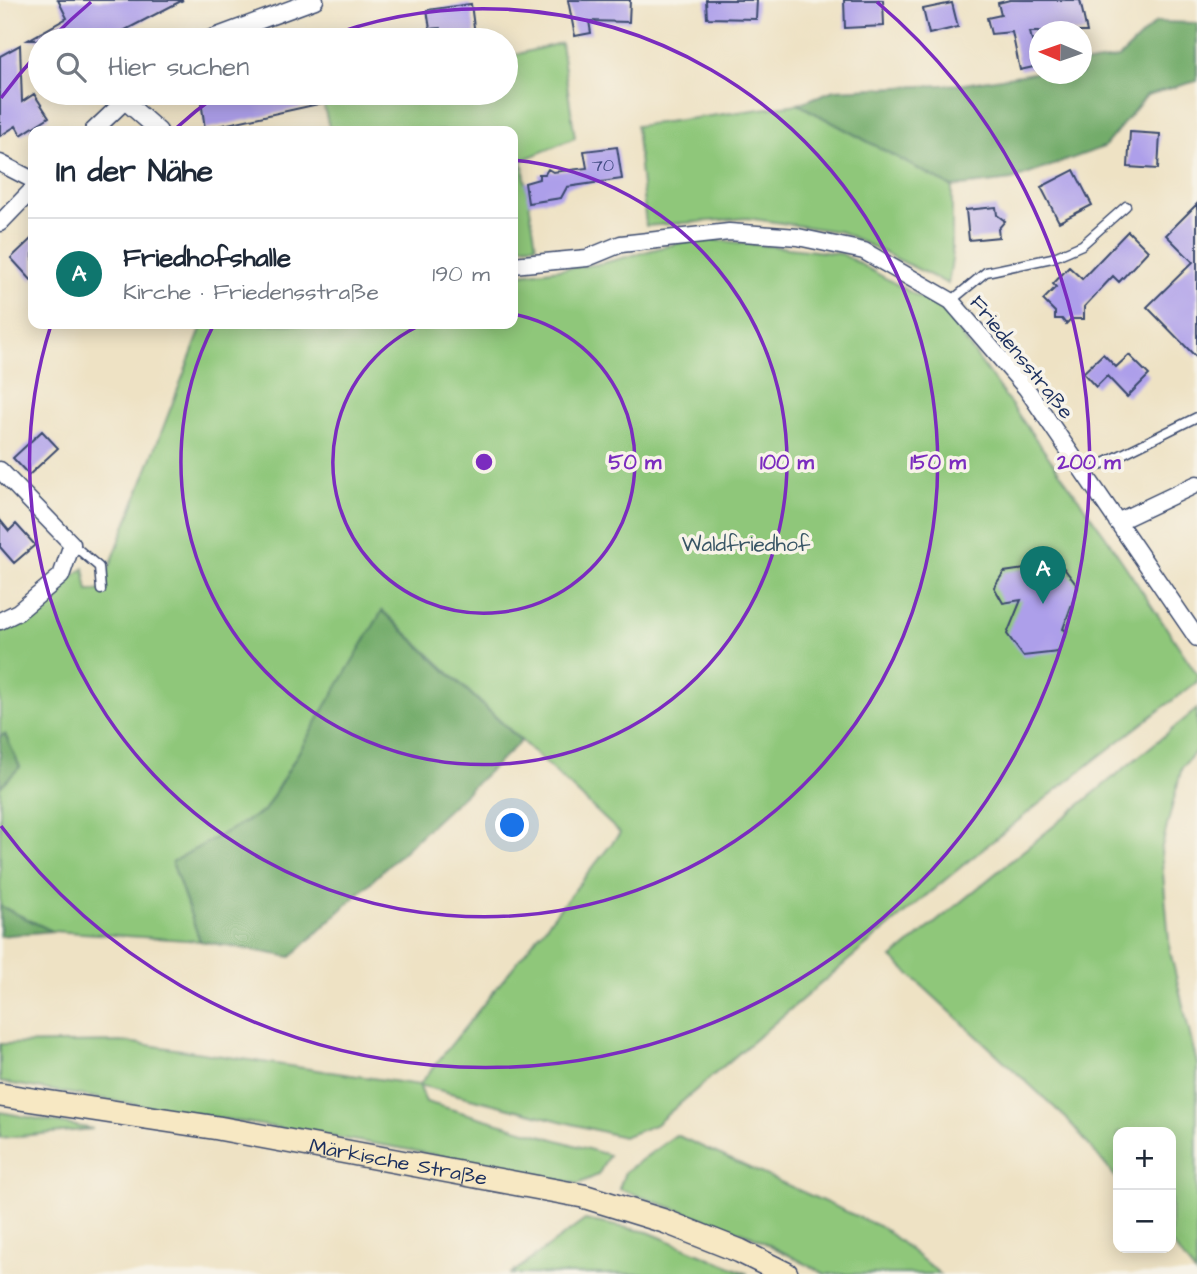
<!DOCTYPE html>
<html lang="de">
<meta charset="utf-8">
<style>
:root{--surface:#fff;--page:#f2f2f3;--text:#1f2937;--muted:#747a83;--line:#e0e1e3;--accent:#0f766e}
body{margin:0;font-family:"Architects Daughter",sans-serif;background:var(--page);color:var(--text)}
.controls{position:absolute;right:21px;bottom:21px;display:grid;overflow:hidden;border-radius:14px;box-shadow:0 4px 18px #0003}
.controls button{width:63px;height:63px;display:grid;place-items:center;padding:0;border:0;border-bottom:2px solid var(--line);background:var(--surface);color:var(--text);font:35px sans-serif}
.compass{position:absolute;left:1029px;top:21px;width:63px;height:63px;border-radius:50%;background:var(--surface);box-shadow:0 4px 18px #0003;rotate:272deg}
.you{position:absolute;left:513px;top:826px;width:24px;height:24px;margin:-18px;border:5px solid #fff;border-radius:50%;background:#1a73e8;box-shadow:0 0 0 10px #1a73e833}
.badge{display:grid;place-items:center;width:46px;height:46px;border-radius:50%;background:var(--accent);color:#fff;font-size:23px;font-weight:700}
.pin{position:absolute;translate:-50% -58px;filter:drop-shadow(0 2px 4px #0008)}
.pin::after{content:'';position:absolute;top:37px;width:24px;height:21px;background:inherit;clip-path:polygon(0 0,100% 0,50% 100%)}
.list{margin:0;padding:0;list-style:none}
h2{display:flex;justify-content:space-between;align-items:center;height:91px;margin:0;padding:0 28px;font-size:30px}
h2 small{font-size:23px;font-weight:400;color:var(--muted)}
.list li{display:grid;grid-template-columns:46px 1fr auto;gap:21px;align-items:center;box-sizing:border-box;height:112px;padding:0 28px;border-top:2px solid var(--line)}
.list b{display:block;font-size:26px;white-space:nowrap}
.list p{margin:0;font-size:23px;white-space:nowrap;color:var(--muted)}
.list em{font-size:23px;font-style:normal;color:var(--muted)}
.icon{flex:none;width:38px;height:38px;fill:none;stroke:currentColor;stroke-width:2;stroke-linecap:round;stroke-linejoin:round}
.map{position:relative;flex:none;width:1197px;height:1274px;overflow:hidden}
.search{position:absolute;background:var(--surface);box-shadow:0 4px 18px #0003;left:28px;top:28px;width:490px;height:77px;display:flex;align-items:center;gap:18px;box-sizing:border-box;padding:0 24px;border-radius:38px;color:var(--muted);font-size:26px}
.panel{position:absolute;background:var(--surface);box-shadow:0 4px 18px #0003;left:28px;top:126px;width:490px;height:203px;border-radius:14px}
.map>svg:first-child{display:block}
.green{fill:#8fc77a;stroke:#557b6c;stroke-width:2}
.forest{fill:#73ac6a;stroke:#476e64;stroke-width:2}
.building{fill:#ad9fea}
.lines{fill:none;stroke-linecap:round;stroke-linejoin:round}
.service-casing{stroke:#3b4a6d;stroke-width:11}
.minor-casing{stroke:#3b4a6d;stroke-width:19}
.secondary-casing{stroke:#3b4a6d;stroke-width:26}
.service{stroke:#fff;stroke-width:8}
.minor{stroke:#fff;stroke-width:16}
.secondary{stroke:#f7e8c3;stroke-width:23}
.ring{fill:none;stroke:#7b2cbf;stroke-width:3.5}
.labels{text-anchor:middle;stroke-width:7;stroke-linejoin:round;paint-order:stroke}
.number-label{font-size:18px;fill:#404b81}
.street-label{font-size:21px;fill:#1b2f5e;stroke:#f7f3e8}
.park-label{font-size:21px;fill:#385565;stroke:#f7f3e8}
.centre{fill:#7b2cbf;stroke:#f7f3e8;stroke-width:3.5}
.ring-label{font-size:21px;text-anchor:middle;font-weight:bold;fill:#7b2cbf;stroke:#f7f3e8;stroke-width:7;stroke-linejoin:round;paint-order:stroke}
</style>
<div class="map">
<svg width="1197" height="1274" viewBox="0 0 1197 1274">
<rect width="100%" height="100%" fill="#f7f3e8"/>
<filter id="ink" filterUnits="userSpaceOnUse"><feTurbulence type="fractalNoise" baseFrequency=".0143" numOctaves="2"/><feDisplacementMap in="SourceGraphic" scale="14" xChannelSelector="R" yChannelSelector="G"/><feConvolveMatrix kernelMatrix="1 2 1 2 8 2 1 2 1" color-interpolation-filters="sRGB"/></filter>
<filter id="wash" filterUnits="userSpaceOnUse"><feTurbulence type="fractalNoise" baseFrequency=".00686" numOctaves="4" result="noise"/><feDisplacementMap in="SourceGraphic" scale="28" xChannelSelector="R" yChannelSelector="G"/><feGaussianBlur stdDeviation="1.57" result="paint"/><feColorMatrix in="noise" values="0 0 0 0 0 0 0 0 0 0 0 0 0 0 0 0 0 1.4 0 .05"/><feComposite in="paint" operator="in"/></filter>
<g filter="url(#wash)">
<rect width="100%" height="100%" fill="#eee2c4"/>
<!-- green -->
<path class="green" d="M 561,43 L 575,138 L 522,160 L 536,245 L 513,246 L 513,131 L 330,131 L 323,103 L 363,93 L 506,93 L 506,57 Z
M 798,104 L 952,187 L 952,260 L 948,284 L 842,232 L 747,218 L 646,226 L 636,126 Z
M 697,238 L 842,254 L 944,311 L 1106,537 L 1197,674 L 1197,682 C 1010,821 832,973 655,1125 L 623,1137 L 419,1085 L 426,1102 L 609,1155 L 598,1175 L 578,1184 L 400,1148 L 0,1082 L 0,1044 L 127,1042 L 419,1085 L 620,833 L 383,611 L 264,811 L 172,862 L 200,941 L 52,931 L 0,906 L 0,787 L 20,767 L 4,734 L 0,737 L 0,633 L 84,568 L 88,591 L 107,590 L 107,574 L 203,324 L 513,324 L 513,275 L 600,264 Z
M 1197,709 L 1197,750 L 1182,767 L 1161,850 L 1170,951 L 1197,1064 L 1196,1274 L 1171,1243 L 1171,1132 L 1118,1132 L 1118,1180 L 1067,1119 L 892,958 Z
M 0,1112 L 93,1129 L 0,1138 Z
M 676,1135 L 883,1228 L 940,1274 L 825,1274 L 752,1236 L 619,1189 L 625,1172 Z
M 585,1220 L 648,1232 L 748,1274 L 511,1274 Z"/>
<!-- forest -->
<path class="forest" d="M 1156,22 L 1197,23 L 1197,81 L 1147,95 L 1104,147 L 1012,180 L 952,187 L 798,104 L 834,90 L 964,84 L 1039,72 L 1082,74 L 1082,64 L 1119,58 Z
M 382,611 L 521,741 L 291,957 L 200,941 L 172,862 L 264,811 Z
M 5,734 L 20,767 L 0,787 L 0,737 Z
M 0,906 L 52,931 L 0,936 Z"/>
<g id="blocks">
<!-- building -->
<path class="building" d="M 58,0 L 183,0 L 106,40 L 28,40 L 67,18 Z
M 568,0 L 630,0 L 629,22 L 589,21 L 591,33 L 575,36 Z
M 706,0 L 757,0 L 756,19 L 707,18 Z
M 844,0 L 883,0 L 884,26 L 845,28 Z
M 1010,0 L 1080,0 L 1087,32 L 1030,32 L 1038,66 L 1020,70 L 1012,32 L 991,34 L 987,18 L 1001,15 L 998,3 Z
M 952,3 L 958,27 L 929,34 L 923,9 Z
M 471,4 L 475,35 L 441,39 L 440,28 L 430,29 L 427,10 Z
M 20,45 L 22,102 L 34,94 L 49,117 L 21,135 L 16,126 L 0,136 L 0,56 Z
M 200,93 L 340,93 L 341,99 L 205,129 Z
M 1130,132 L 1160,134 L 1158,169 L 1128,167 Z
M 617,147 L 622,179 L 567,187 L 561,198 L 528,203 L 525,183 L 539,179 L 539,174 L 545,174 L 548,169 L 553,172 L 587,168 L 584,151 Z
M 1074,170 L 1092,205 L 1059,222 L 1041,187 Z
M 1197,204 L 1197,358 L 1147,307 L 1193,262 L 1166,235 Z
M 996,207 L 997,215 L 1005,221 L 998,229 L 999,237 L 969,240 L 966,210 Z
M 1128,231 L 1148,251 L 1119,282 L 1113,276 L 1084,307 L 1084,319 L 1071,319 L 1066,324 L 1062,319 L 1055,319 L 1055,312 L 1043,300 L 1056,287 L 1053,284 L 1069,267 L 1082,279 Z
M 33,237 L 33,282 L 11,258 Z
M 1103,354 L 1116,367 L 1129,355 L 1149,375 L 1127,397 L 1107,376 L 1096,387 L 1083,373 Z
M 42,431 L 58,448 L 29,475 L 13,458 Z
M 0,520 L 9,531 L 16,524 L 35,545 L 14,563 L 0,547 Z
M 1054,555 L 1078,587 L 1063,629 L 1067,631 L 1058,652 L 1023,656 L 1007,634 L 1021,600 L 1003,603 L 994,587 L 1004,572 L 1039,567 L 1032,558 Z"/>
</g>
</g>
<g filter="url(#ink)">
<use href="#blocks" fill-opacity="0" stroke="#3b4a6d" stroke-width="2"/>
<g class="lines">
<defs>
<path id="service" d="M 951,301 L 986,272 L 1052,258 L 1082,245 L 1126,206
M 1084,473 L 1197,417
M 72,544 L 99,567 L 101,590"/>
<path id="minor" d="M 207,40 L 315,0
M 125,101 L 159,131
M 93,131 L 133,93
M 0,163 L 33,180
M 0,223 L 33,189
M 513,265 L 587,258 L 621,244 L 729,232 L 798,237 L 864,251 L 951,301 L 1026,388 L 1197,638
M 0,470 L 72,544 L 61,576 L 18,612 L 0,621
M 1117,522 L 1197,484"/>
<g id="secondary">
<path id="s1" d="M 0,1095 L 218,1128 L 583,1196 L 664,1221 L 740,1251 L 786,1274"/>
</g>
</defs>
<!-- service casing -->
<use href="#service" class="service-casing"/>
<!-- minor casing -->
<use href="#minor" class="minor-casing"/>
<!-- secondary casing -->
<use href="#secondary" class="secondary-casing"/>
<!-- service -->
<use href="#service" class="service"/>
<!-- minor -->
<use href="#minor" class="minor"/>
<!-- secondary -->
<use href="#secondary" class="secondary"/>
</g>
</g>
<!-- distance rings -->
<g class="ring">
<path d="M513 314A151 151 0 1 1 423 324"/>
<path d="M513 160A303 303 0 1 1 214 324"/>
<path d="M174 130A454 454 0 0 1 217 95M318 40A454 454 0 1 1 51 325"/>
<path d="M1 98A605 605 0 0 1 38 53M52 38A605 605 0 0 1 91 2M877 2A605 605 0 1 1 1 826"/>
</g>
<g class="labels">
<!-- number labels -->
<g class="number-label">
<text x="603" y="171">70</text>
</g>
<!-- street labels -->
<g class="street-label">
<text transform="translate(1022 357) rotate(51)" y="7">Friedensstraße</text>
<text dy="7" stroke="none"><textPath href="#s1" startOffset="404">Märkische Straße</textPath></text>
</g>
<!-- park labels -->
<g class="park-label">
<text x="746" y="551">Waldfriedhof</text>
</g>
</g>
<circle cx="484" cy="462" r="10" class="centre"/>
<g class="ring-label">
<text x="635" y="469">50 m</text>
<text x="787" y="469">100 m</text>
<text x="938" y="469">150 m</text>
<text x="1089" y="469">200 m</text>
</g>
</svg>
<div class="controls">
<button>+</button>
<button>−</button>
</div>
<svg class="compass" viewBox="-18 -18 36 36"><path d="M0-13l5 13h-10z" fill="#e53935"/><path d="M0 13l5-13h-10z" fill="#747a83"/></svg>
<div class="you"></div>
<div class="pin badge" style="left:1043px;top:604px">A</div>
<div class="search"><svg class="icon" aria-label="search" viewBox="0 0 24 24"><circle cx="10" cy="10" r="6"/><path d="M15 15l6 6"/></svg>Hier suchen</div>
<section class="panel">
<h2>In der Nähe<small></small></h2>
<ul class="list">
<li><span class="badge">A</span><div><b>Friedhofshalle</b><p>Kirche · Friedensstraße</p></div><em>190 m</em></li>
</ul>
</section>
</div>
